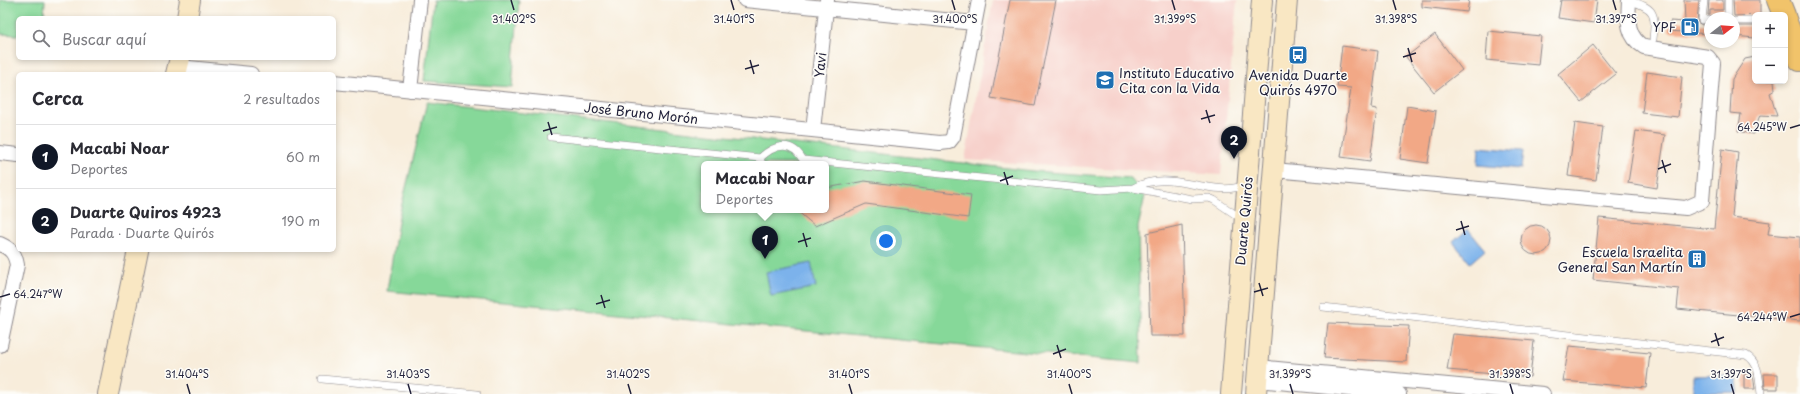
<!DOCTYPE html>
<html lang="es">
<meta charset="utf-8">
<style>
:root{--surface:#fff;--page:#f2f2f3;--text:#2b2b33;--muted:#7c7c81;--line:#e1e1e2;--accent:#111827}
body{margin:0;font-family:"Playpen Sans",sans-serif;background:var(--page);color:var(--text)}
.controls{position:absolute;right:12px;top:12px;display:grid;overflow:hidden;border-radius:6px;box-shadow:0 2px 6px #0003}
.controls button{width:36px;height:36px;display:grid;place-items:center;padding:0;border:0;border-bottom:1px solid var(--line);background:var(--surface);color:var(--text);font:20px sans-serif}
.compass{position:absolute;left:1704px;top:12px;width:36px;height:36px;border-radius:50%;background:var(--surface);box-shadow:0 2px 6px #0003;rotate:73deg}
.you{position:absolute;left:886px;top:241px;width:14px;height:14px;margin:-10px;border:3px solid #fff;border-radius:50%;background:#1a73e8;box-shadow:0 0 0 6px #1a73e833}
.badge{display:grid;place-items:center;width:26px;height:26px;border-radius:50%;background:var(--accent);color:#fff;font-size:13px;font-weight:700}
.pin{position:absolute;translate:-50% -33px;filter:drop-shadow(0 1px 2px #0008)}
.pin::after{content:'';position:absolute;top:21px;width:14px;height:12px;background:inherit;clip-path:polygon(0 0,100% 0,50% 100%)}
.popup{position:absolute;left:701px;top:161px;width:128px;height:52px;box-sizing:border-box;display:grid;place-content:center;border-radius:6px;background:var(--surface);filter:drop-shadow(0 1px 3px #0005);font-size:13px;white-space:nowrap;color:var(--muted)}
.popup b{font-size:15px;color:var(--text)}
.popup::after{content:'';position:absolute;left:50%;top:100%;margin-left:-8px;border:8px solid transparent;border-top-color:var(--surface)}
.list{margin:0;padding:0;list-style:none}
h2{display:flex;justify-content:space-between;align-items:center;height:52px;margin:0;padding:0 16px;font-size:17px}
h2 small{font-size:13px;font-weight:400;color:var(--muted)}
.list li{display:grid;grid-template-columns:26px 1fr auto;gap:12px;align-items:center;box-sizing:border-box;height:64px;padding:0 16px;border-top:1px solid var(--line)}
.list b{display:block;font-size:15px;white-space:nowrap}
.list p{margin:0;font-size:13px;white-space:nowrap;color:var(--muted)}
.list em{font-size:13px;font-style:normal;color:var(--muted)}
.icon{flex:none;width:22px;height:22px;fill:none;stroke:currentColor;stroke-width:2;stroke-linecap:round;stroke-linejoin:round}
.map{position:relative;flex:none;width:1800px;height:394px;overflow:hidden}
.search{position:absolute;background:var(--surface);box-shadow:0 2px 6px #0003;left:16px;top:16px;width:320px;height:44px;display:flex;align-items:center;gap:10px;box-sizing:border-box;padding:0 14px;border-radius:6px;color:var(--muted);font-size:15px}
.panel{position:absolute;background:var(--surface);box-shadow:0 2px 6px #0003;left:16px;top:72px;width:320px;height:180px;border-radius:6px}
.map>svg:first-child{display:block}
.built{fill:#f7d0ca}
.green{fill:#86d899;stroke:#547d6a;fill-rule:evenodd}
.water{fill:#7cb2eb;stroke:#4f6a93}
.building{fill:#f2a886}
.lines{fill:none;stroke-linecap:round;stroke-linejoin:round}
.service-casing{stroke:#8d888b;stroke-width:8}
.minor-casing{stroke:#8d888b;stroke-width:16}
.secondary-casing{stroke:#8d888b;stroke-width:22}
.primary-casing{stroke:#8d888b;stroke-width:24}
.service{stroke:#fff;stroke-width:7}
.minor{stroke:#fff;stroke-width:14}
.secondary{stroke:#f9e7c3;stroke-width:20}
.primary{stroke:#f1c36a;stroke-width:22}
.ticks{fill:none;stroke:#22223b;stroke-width:1.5}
.labels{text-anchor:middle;stroke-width:3;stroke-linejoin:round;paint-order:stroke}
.poi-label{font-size:13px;fill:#22223b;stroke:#fdfcf7;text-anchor:end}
.street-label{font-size:13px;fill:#22223b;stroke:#fdfcf7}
.ticks-label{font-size:10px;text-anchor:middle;fill:#22223b;stroke:#fdfcf7;stroke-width:3;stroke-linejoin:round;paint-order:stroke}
</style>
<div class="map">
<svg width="1800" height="394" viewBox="0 0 1800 394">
<rect width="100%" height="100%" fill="#fdfcf7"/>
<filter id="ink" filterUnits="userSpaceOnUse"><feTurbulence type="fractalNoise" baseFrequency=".025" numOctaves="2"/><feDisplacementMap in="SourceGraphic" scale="8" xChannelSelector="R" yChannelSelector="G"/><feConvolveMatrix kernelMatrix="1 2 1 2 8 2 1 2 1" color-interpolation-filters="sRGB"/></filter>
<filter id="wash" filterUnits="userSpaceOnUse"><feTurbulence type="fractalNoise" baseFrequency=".012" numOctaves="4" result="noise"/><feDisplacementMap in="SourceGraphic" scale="16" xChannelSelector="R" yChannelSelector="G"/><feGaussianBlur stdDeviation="0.9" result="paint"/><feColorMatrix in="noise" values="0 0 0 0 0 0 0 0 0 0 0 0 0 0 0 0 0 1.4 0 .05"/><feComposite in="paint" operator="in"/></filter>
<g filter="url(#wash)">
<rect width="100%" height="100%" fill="#f8eddb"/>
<!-- built -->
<path class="built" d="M 993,0 L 1237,0 L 1221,175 L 965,160 Z"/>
<!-- green -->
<path class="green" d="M 0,0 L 45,0 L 44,18 L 18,18 L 18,35 L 0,34 Z
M 433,0 L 519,0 L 512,87 L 424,81 Z
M 427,102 L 1033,171 L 1130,178 L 1145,196 L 1138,227 L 1141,363 L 387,291 L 399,216 ZM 704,164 L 826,164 L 826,210 L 704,210 Z"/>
<!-- water -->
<path class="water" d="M 1479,147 L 1523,151 L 1521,169 L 1478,165 Z
M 1468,229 L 1485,250 L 1470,263 L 1453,242 Z
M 811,263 L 816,287 L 771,296 L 766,272 Z
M 1737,375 L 1738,392 L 1693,393 L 1693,376 Z"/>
<g id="blocks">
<!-- building -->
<path class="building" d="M 1010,0 L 1056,0 L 1035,106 L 991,98 Z
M 1422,0 L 1469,0 L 1467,12 L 1422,7 Z
M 1561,0 L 1597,0 L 1594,23 L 1558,18 Z
M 1684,0 L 1699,0 L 1697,22 L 1702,25 L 1710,25 L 1710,34 L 1669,31 L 1670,21 L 1685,22 Z
M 1709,0 L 1723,0 L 1723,10 L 1710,10 L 1710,15 L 1708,15 Z
M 1733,0 L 1760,0 L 1760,15 L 1734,16 Z
M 1734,26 L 1755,26 L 1755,38 L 1734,36 Z
M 1488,31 L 1541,36 L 1538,65 L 1486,60 Z
M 1435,34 L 1462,70 L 1434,92 L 1406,57 Z
M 1593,45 L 1616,74 L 1581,102 L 1558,74 Z
M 1342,46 L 1378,51 L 1371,108 L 1377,109 L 1370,161 L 1341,157 L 1351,88 L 1337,87 Z
M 1755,57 L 1755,81 L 1774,81 L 1775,90 L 1770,93 L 1777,116 L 1760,115 L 1753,134 L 1738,131 L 1741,114 L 1730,113 L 1732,79 L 1745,59 Z
M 1647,72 L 1682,77 L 1678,117 L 1642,113 Z
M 1407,106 L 1436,111 L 1428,163 L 1400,159 Z
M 1575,123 L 1603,127 L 1596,180 L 1568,176 Z
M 1636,131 L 1665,135 L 1657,188 L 1628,183 Z
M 1722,149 L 1738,152 L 1732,217 L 1770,222 L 1768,234 L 1800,237 L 1800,321 L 1677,309 L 1679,289 L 1593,280 L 1599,218 L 1714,229 Z
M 865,181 L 971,195 L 968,218 L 866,204 L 815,226 L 796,210 L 826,210 L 826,188 Z
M 1182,225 L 1185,336 L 1150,336 L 1147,233 Z
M1521 240a15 15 0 1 1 30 0a15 15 0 1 1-30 0Z
M 1328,323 L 1409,326 L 1406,362 L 1324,358 Z
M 1453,334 L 1534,341 L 1530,377 L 1447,370 Z
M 1569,346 L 1650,353 L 1646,388 L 1563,381 Z
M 1744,374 L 1753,374 L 1755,389 L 1744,389 Z
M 1764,374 L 1778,374 L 1778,389 L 1765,389 Z"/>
</g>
</g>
<g filter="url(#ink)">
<use href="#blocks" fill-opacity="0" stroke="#8d888b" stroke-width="1"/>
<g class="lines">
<defs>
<path id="service" d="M 1704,0 L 1702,20 L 1710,20
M 1629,1 C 1655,7 1656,14 1653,39
M 1728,18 L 1728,0
M 1734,21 L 1755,21
M 551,137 L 760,158
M 803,160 L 1101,190 L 1133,188 L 1192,199 L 1209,198 L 1214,200 L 1242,219
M 762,164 L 760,158 C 775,144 792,140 803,160
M 1133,188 C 1171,167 1211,199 1245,185
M 1323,307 L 1746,355 C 1760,363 1759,379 1761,394
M 322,379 L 477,394"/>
<path id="minor" d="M 745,0 L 974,23
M 178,67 L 251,74
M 334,82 L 940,143 L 949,142 L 953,137 L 979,0
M 410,90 L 420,0
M 813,130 L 827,0
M 0,153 L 18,155
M 1274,170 L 1686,208 L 1702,201 L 1713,63 L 1708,57 L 1644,47 C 1626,36 1628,19 1629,0
M 0,244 C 11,249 15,253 17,265 L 0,345
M 1258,367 L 1543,394
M 1257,380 L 1399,394"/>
<path id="secondary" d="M 187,18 L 190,0
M 176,74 L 180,58
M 108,394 L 138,250
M 1231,394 L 1262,0
M 1256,394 L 1287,0"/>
<path id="primary" d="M 1778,0 L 1784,15
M 1785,19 L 1800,60"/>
</defs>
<!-- service casing -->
<use href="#service" class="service-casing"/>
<!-- minor casing -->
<use href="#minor" class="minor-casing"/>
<!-- secondary casing -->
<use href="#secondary" class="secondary-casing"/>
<!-- primary casing -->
<use href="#primary" class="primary-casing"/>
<!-- service -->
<use href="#service" class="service"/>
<!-- minor -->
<use href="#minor" class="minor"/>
<!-- secondary -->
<use href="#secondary" class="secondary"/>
<!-- primary -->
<use href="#primary" class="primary"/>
</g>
</g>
<!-- ticks -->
<path class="ticks" d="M 511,0 L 514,10M 731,0 L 734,10M 952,0 L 955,10M 1172,0 L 1175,10M 1393,0 L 1396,10M 1613,0 L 1616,10M 1408,48 L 1412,62M 1403,57 L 1416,53M 750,60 L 754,74M 745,69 L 759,65M 1206,110 L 1210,123M 1201,119 L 1215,115M 548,122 L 552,135M 1790,128 L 1800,125M 543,131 L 557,127M 1662,160 L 1666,173M 1658,169 L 1671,164M 1004,172 L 1008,185M 1000,181 L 1013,176M 1461,221 L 1465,235M 1456,230 L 1469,226M 803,233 L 807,247M 798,242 L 811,238M 1259,283 L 1263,296M 1254,292 L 1268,288M 601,295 L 605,308M 0,297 L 10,294M 596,304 L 610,300M 1790,317 L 1800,314M 1715,333 L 1719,346M 1711,342 L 1724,337M 1057,345 L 1061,358M 1053,354 L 1066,349M 187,384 L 190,394M 408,384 L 411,394M 628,384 L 631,394M 849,384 L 852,394M 1069,384 L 1072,394M 1290,384 L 1293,394M 1510,384 L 1513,394M 1731,384 L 1734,394"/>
<!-- icons -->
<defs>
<symbol id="fuel-square" viewBox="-11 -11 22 22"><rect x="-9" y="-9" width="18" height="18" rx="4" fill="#1f6fb2" stroke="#fdfcf7"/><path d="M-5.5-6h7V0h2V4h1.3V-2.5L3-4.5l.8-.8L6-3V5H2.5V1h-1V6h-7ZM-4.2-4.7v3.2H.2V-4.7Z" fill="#fff"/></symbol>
<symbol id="bus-square" viewBox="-11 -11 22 22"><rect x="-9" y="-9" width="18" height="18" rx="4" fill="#1f6fb2" stroke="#fdfcf7"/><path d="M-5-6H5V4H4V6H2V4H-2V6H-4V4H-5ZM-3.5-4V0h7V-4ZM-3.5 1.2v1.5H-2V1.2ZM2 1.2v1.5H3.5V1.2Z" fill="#fff"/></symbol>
<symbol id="school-square" viewBox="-11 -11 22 22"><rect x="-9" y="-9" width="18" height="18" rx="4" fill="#1f6fb2" stroke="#fdfcf7"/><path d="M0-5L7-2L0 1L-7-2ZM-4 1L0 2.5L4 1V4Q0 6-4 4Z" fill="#fff"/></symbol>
<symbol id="building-square" viewBox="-11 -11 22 22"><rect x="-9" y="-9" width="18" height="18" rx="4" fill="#1f6fb2" stroke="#fdfcf7"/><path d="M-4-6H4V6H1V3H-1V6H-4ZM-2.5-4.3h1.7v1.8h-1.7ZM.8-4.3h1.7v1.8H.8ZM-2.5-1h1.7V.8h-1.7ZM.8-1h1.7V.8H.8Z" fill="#fff"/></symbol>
</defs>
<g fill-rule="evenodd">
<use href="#fuel-square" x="1679" y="16" width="22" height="22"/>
<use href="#bus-square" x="1287" y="44" width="22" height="22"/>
<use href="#school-square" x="1094" y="69" width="22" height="22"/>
<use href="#building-square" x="1686" y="248" width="22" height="22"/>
</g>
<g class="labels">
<!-- poi labels -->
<g class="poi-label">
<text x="1676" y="32">YPF</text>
<text x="1119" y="78" text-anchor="start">Instituto Educativo<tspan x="1119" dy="15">Cita con la Vida</tspan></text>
<text x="1298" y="80" text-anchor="middle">Avenida Duarte<tspan x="1298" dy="15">Quirós 4970</tspan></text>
<text x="1683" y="257">Escuela Israelita<tspan x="1683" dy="15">General San Martín</tspan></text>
</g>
<!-- street labels -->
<g class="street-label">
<text transform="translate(820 65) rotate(-84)" y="5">Yavi</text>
<text transform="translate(641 113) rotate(6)" y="5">José Bruno Morón</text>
<text transform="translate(1244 221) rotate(-85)" y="5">Duarte Quirós</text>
</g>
</g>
<g class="ticks-label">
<text x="514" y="23">31.402°S</text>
<text x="734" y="23">31.401°S</text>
<text x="955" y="23">31.400°S</text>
<text x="1175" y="23">31.399°S</text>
<text x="1396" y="23">31.398°S</text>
<text x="1616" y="23">31.397°S</text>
<text x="1762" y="131">64.245°W</text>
<text x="38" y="298">64.247°W</text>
<text x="1762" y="321">64.244°W</text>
<text x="187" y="378">31.404°S</text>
<text x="408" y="378">31.403°S</text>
<text x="628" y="378">31.402°S</text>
<text x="849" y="378">31.401°S</text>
<text x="1069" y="378">31.400°S</text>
<text x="1290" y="378">31.399°S</text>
<text x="1510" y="378">31.398°S</text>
<text x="1731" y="378">31.397°S</text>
</g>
</svg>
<div class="controls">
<button>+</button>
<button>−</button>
</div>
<svg class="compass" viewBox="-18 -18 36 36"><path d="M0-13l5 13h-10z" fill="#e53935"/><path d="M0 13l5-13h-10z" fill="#7c7c81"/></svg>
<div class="you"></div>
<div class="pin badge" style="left:765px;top:259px">1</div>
<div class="popup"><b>Macabi Noar</b>Deportes</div>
<div class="pin badge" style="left:1234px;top:159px">2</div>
<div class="search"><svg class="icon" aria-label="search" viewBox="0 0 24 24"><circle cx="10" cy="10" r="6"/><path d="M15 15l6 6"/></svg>Buscar aquí</div>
<section class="panel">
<h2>Cerca<small>2 resultados</small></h2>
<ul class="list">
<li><span class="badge">1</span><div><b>Macabi Noar</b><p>Deportes</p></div><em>60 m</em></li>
<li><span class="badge">2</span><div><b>Duarte Quiros 4923</b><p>Parada · Duarte Quirós</p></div><em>190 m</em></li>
</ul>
</section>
</div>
